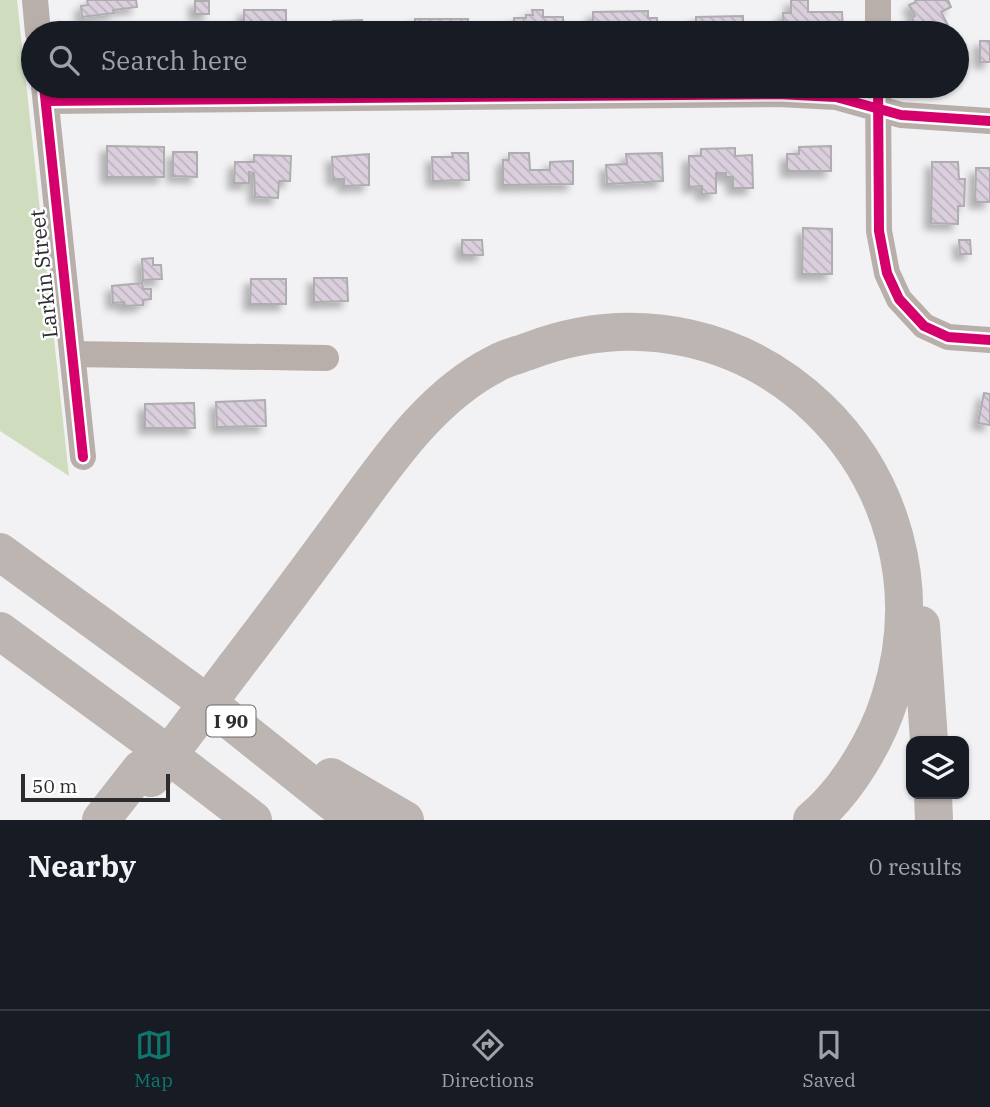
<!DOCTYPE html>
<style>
:root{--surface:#171b24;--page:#242831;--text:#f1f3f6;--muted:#9ea1a6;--line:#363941;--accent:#0f766e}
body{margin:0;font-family:"IBM Plex Serif",serif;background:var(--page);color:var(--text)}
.controls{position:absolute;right:21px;bottom:21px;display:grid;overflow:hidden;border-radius:14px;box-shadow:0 2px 5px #0004}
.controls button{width:63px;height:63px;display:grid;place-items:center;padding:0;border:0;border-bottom:2px solid var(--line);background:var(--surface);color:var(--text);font:35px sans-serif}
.scale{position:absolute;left:21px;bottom:18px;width:149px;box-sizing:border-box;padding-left:7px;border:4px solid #2c2b2d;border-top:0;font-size:19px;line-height:24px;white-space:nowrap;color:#2c2b2d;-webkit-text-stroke:5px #fefeff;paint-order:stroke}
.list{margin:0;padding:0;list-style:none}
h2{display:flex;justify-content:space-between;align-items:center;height:91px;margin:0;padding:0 28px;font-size:30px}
h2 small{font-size:23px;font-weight:400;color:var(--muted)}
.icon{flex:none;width:38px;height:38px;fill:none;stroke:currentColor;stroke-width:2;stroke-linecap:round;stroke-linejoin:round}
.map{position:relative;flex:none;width:990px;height:820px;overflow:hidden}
.search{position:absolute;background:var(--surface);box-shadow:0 2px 5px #0004;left:21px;right:21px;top:21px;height:77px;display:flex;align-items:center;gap:18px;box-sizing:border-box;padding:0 24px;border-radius:38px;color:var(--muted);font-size:26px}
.sheet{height:189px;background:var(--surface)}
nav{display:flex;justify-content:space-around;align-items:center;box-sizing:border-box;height:98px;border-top:2px solid var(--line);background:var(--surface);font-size:19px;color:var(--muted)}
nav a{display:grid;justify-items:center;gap:4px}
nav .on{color:var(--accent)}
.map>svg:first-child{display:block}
.park{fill:#d0dcbe}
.building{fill:url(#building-back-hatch);stroke:#aeadaf;stroke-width:2;filter:url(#shadow)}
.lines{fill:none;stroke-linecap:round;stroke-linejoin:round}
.minor{stroke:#b8aeaa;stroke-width:26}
.highway{stroke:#bcb5b2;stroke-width:38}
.highway-bridge{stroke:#bcb5b2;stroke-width:38}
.cycleway-casing{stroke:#fefeff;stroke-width:15}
.cycleway{stroke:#d6006c;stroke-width:10}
.labels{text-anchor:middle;stroke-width:5;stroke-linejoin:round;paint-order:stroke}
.shield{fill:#fefeff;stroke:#6b6a6c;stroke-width:2}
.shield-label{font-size:19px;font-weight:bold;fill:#2c2b2d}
.street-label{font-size:21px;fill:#2c2b2d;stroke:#fefeff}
</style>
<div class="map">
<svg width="990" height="820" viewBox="0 0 990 820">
<defs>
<pattern id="building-back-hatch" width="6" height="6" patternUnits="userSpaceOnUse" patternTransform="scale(1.75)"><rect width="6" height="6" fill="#dbcfde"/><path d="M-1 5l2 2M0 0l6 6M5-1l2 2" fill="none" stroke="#bcb2bf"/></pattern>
<filter id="shadow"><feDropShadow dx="-6" dy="6" stdDeviation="3.5" flood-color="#0004"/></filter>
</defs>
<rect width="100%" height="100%" fill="#f2f1f3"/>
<!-- park -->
<path class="park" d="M 0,0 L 17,0 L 69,476 L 0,431 Z"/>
<!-- building -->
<path class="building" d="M 87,0 L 136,0 L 137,7 L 113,10 L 114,13 L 82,17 L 81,6 L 88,5 Z
M 791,0 L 808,0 L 808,12 L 842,12 L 843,33 L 784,33 L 783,13 L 791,13 Z
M 915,0 L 948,0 L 951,7 L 941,12 L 952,33 L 920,33 L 912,18 L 915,16 L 909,5 L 916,2 Z
M 195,1 L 209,1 L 209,14 L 195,14 Z
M 244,10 L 286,10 L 286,33 L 244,33 Z
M 532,10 L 543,10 L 543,17 L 563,17 L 564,33 L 514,33 L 514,18 L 526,18 L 526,15 L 533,15 Z
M 648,11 L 648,18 L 657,18 L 657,33 L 593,33 L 593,12 Z
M 743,16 L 743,33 L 696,33 L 696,17 Z
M 415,19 L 468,19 L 468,33 L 415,33 Z
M 362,20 L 362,25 L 375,25 L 375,33 L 334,33 L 333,21 Z
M 980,41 L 990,41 L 990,62 L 980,62 Z
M 107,146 L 164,147 L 164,177 L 107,177 Z
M 831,146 L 831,171 L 787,171 L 787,154 L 799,154 L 799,147 Z
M 735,148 L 735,156 L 752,155 L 753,188 L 733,188 L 733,177 L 726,177 L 726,173 L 716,173 L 716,193 L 702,194 L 702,186 L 689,187 L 689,156 L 701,156 L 701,149 Z
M 173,152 L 197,152 L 197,177 L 173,176 Z
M 452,153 L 468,153 L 469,180 L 433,181 L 432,157 L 453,157 Z
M 509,153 L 529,153 L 530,170 L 550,170 L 550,162 L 573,161 L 573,184 L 503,185 L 503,160 L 509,160 Z
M 662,153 L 663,181 L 607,184 L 606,165 L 627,164 L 626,154 Z
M 369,154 L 369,185 L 344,186 L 344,179 L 333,179 L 332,157 Z
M 254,155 L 291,156 L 290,181 L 279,181 L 278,198 L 255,197 L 254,173 L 249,172 L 249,183 L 234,183 L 235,162 L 254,162 Z
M 932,162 L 958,162 L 959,179 L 965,179 L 964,206 L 958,206 L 958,224 L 931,223 Z
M 976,168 L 990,168 L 990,202 L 975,202 Z
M 803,228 L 832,229 L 832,274 L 802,274 Z
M 462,240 L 482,240 L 483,255 L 462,255 Z
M 959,240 L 970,240 L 971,254 L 960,254 Z
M 153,258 L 153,265 L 161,265 L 162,279 L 143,280 L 142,259 Z
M 314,278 L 347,278 L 348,301 L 314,302 Z
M 251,279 L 286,279 L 286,304 L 250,304 Z
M 142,283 L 143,289 L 151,289 L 151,299 L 143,300 L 143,305 L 124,306 L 124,302 L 113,303 L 112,286 Z
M 984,393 L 990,394 L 990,425 L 978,423 Z
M 265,400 L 266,426 L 217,427 L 216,402 Z
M 194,403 L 195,428 L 145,428 L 145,404 Z"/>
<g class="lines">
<!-- minor -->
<path class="minor" d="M 35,0 L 38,33
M 878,0 L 878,33
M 44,86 L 83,457
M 878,86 L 879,231 L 887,273 L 899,299 L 924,326 L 948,337 L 990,340
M 46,101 L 778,94 L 836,97 L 901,115 L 990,121
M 72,354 L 326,358"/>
<!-- highway -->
<path class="highway" d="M 0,552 L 222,714 L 355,820
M 921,625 L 929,741
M 0,631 L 150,741 L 253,820
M 235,667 C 272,619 308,570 344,521 C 386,464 430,397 495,364 C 505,358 518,355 529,351 C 750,267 961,474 890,698 C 877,740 847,791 812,820
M 331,777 L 405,820
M 933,794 L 934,820
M 101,820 L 141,769"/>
<!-- highway-bridge -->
<path class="highway-bridge" d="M 151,778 L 235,667"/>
<defs>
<path id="cycleway" d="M 44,86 L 83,457
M 878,86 L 879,231 L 887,273 L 899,299 L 924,326 L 948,337 L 990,340
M 46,101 L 778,94 L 836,97 L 901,115 L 990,121"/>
</defs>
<!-- cycleway casing -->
<use href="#cycleway" class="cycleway-casing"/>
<!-- cycleway -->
<use href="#cycleway" class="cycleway"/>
</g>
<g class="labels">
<!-- shield labels -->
<rect class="shield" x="206.5" y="705.5" width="49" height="31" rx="5"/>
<g class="shield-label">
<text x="231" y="728">I 90</text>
</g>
<!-- street labels -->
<g class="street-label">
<text transform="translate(44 274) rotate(-96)" y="7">Larkin Street</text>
</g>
</g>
</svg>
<div class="controls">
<button><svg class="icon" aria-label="layers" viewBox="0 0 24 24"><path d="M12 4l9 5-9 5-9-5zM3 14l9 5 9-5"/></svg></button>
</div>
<div class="scale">50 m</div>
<div class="search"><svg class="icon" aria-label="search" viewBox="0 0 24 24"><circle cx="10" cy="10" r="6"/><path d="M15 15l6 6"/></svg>Search here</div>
</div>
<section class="sheet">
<h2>Nearby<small>0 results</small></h2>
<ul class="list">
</ul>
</section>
<nav>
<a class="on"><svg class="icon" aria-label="map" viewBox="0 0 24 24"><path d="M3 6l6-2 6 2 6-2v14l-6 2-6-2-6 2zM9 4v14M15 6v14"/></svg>Map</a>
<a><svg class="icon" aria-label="directions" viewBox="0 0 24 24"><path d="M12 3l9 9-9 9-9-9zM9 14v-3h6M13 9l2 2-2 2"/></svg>Directions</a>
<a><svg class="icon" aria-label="saved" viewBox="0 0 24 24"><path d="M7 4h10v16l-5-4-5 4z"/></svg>Saved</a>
</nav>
